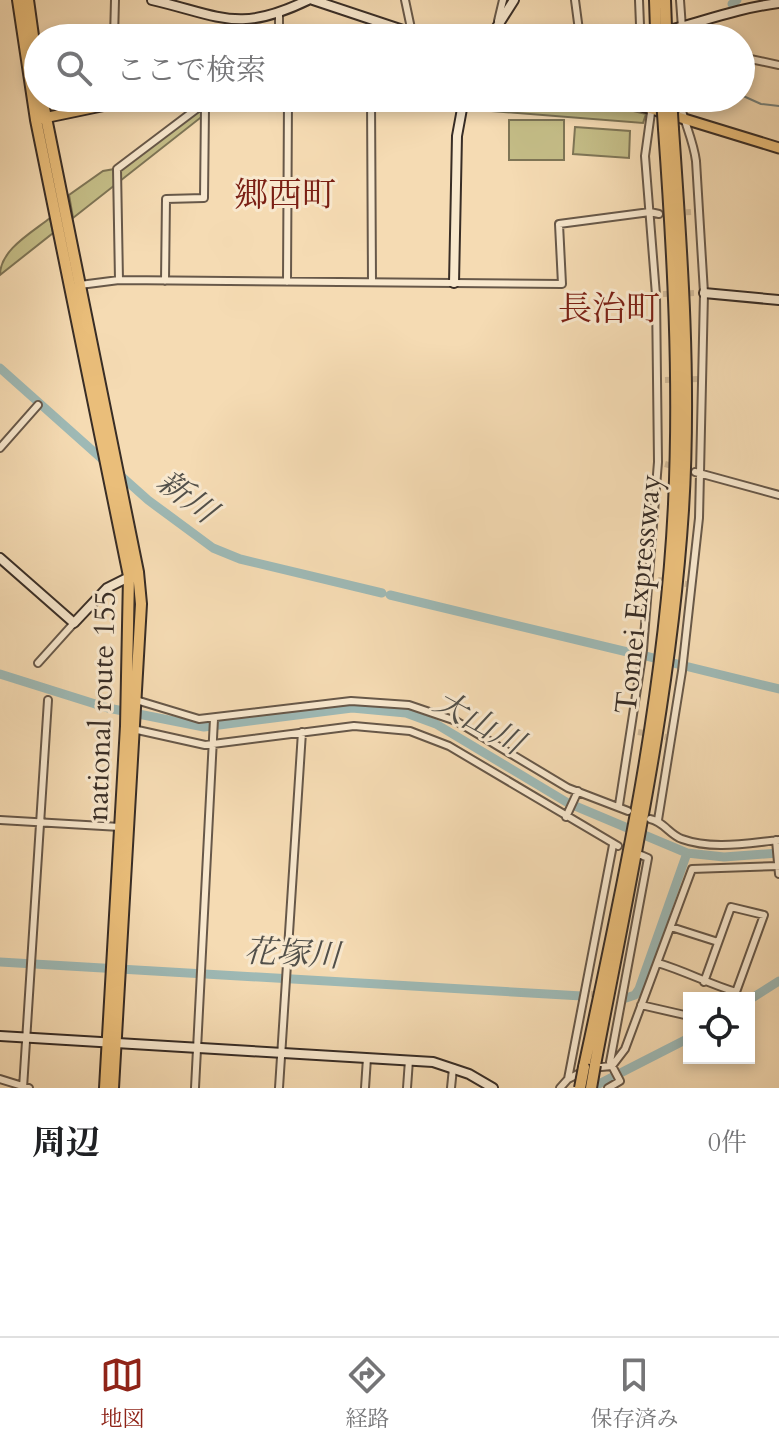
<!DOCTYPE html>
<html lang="ja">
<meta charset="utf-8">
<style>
:root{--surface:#fff;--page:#f6f6f6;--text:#202124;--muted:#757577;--line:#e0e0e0;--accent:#8f2418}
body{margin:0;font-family:Cardo,"Noto Serif JP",serif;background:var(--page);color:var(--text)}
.controls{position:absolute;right:24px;bottom:24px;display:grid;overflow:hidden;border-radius:0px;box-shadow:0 4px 12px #0003}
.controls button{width:72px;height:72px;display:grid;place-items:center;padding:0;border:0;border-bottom:2px solid var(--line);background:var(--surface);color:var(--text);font:40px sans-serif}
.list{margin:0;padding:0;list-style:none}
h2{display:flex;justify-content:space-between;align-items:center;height:104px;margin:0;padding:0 32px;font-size:34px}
h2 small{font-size:26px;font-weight:400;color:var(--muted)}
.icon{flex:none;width:44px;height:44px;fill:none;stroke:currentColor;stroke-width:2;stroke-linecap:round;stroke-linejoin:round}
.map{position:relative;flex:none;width:779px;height:1088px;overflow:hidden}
.search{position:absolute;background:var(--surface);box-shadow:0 4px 12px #0003;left:24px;right:24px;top:24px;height:88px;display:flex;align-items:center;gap:20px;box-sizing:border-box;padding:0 28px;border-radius:44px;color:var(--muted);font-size:30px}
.sheet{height:248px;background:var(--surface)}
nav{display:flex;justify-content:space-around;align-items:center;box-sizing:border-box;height:112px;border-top:2px solid var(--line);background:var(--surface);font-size:22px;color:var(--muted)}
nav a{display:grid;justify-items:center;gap:4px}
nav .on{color:var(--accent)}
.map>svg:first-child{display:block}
.green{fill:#c4bd87;stroke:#7e7556;stroke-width:2}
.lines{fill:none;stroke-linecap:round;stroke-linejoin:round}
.stream{stroke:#75817c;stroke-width:2}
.river{stroke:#9eb9b5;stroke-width:9}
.street-tunnel{stroke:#cfb897;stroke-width:6;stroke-dasharray:6 3;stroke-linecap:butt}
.street-casing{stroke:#675849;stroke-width:10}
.secondary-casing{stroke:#382d26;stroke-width:12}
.primary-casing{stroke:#382d26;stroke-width:13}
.highway-casing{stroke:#382d26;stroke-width:14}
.street{stroke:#f8e8ce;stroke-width:6}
.secondary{stroke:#f8e8ce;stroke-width:8}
.primary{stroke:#eabe7a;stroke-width:9}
.highway{stroke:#eabe7a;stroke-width:10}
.highway-bridge-casing{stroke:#382d26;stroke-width:14;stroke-linecap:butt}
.highway-bridge{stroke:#eabe7a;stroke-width:10}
.labels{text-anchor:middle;stroke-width:6;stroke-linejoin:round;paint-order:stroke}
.street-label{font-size:30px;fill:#382d26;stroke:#f8e8ce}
.water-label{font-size:32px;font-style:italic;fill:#52504a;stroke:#f8e8ce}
.quarter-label{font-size:34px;fill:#7a1f14;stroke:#f8e8ce}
</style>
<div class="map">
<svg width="779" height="1088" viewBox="0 0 779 1088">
<rect width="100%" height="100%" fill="#f5dbb3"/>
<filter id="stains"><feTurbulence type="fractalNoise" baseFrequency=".0025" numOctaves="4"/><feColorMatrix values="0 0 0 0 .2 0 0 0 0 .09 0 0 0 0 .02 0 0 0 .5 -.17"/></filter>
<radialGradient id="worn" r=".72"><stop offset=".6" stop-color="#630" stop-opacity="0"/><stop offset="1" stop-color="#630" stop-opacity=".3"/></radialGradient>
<!-- green -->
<path class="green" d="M 213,98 L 233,98 L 214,107 L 73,218 L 69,195 L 103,171 L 120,168 Z
M 287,98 L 457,98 L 455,108 Z
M 470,98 L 604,104 L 646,114 L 643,123 L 467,109 Z
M 509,120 L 564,120 L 564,160 L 509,160 Z
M 575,127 L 630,131 L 629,158 L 573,154 Z
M 50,218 L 53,233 L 0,275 C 0,250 31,233 50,218 Z"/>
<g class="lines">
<!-- stream -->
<path class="stream" d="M 741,95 L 761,104 L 779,106"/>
<!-- river -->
<path class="river" d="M 732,4 L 737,0
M 0,368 L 148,500 L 213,548 L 240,559 L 382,593
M 390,595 L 640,655
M 646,656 L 681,665
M 685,666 L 779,689
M 0,674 L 108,708 L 204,727 L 352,708 L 406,713 L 436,724 L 568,803 L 687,853 L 724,857 L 779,853
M 0,962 L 582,996
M 626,998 L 635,995 L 639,989 L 687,853
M 749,1000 L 779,981
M 591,1088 L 689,1038"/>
<!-- street-tunnel -->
<path class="street-tunnel" d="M 659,214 L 691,212
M 663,294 L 694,293
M 665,380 L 698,379
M 665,464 L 695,472
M 658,580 L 687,584
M 638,732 L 666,737
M 591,994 L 616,995"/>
<defs>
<path id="street" d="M 405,0 L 412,33
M 575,0 L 580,38
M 639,0 L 640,25 L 649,37
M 680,0 L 682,28
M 279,14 L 279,38
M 498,21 L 503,0
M 674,35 L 682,38
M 114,38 L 115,0
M 741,57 L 779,65
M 371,98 L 372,282
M 520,98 L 603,103 L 604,98
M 119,280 L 117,169 L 211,98
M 165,281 L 166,199 L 204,198 L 205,107
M 287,282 L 288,98
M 80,285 L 119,280 L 562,284 L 559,224 L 650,212 L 659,214
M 0,448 L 38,405
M 695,472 L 779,495
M 38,663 L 74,623
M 136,700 L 199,719 L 351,701 L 409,705 L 456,721 L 568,788 L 628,811
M 133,729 L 205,745 L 354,726 L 410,731 L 449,746 L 618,846
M 619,805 L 643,650 L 658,462 L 656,295 L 645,156 L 653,98
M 566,817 L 578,791
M 650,819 C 663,821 670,835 682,839 C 712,850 748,843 779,840
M 0,820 L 120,827
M 658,820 L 682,671 L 699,518 L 704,293 L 696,161 C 693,138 683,121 679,98
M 776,840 L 779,874
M 671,927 L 718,942
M 658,963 C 685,971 709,984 736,992 L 764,915 L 731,907 L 704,982
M 641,1005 L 689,1016
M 0,1079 L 29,1088
M 568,1079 L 590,1068 L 612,1066 L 625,1049 L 692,869 L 779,866
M 23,1088 L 48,700
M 195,1088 L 214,719
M 279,1088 L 302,732
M 365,1088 L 367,1058
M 407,1088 L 409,1060
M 451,1088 L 453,1068
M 560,1088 L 568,1079 L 613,845
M 608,1088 L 620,1081 L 610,1062 L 648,858 L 641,855"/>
<path id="secondary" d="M 152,0 C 221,16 238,34 308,0
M 313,0 L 412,33 L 447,38
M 490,38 L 514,0
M 635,38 C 685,29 729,9 779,3
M 454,283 L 457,136 L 464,98
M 704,293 L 779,300
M 0,558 L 74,623 L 107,588 L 133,575
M 0,1036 L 433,1062 L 469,1074 L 493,1088"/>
<path id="primary" d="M 616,98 L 779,148
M 39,119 L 140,98"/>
<path id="highway" d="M 18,0 L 36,120 L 129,576 L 126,726 L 105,1088
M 28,0 L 38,72
M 655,0 L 656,30
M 665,0 L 666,27
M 42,98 L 138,572 L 141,604 L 113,1088
M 595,1065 C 630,881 671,697 683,510 C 691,383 682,256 673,129
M 584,1067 C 624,882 665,694 674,504 C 680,379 673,254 664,129"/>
</defs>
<!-- street casing -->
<use href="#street" class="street-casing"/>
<!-- secondary casing -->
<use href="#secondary" class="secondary-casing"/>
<!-- primary casing -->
<use href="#primary" class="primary-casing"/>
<!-- highway casing -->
<use href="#highway" class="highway-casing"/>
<!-- street -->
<use href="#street" class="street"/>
<!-- secondary -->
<use href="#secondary" class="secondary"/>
<!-- primary -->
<use href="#primary" class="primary"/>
<!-- highway -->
<use href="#highway" class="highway"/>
<defs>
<path id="highway-bridge" d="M 666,27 L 667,38
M 656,30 L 657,38
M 662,98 L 664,129
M 671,98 L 673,129
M 580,1088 L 584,1067
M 591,1088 L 595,1065"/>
</defs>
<!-- highway-bridge casing -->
<use href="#highway-bridge" class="highway-bridge-casing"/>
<!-- highway-bridge -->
<use href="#highway-bridge" class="highway-bridge"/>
</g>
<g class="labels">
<!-- street labels -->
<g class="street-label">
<text transform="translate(638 594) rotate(-84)" y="10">Tomei Expressway</text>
<text transform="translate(101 706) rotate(-88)" y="10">national route 155</text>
</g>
<!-- water labels -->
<g class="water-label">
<text transform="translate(187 496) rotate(37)" y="11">新川</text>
<text transform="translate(479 722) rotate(29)" y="11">大山川</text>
<text transform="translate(292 953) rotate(3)" y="11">花塚川</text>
</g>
<!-- quarter labels -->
<g class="quarter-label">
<text x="285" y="206">郷西町</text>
<text x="609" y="320">長治町</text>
</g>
</g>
<rect width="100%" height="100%" filter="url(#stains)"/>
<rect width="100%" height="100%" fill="url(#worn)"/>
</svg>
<div class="controls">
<button><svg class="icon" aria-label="locate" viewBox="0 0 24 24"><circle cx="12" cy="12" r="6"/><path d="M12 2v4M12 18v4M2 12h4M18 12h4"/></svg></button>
</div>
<div class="search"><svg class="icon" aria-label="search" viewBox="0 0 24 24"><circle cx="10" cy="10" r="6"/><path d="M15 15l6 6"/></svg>ここで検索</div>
</div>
<section class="sheet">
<h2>周辺<small>0件</small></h2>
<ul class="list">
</ul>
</section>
<nav>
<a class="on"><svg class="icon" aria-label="map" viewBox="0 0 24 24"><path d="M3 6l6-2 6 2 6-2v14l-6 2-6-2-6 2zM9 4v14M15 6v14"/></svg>地図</a>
<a><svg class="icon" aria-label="directions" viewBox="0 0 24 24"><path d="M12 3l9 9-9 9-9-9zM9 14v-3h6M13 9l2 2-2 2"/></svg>経路</a>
<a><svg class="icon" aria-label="saved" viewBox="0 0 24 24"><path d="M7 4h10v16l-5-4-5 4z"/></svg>保存済み</a>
</nav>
